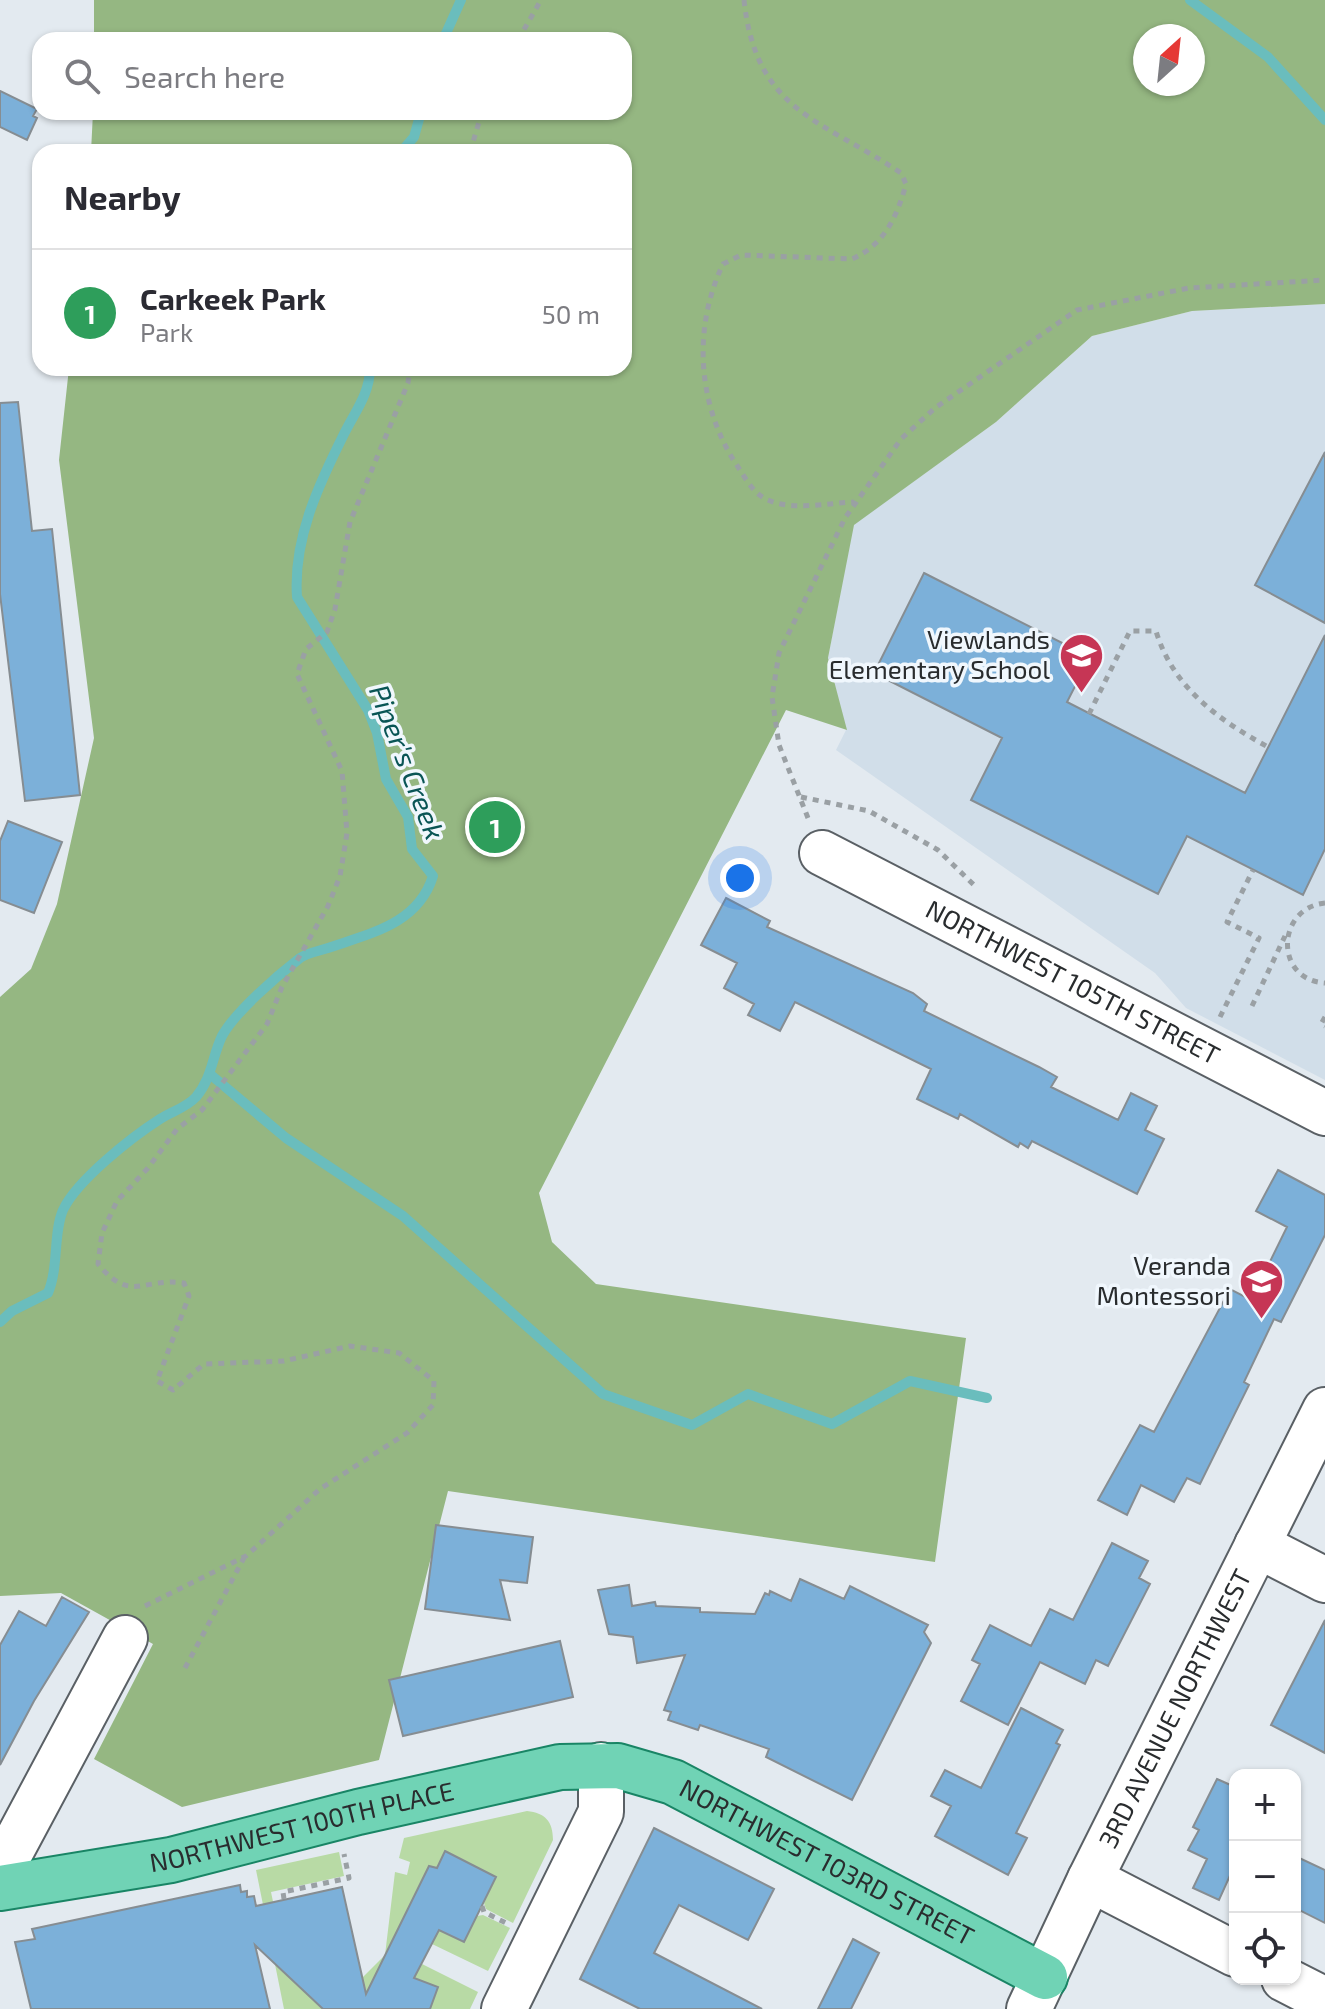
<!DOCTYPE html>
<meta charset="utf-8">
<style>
:root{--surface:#fff;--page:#f2f2f3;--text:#2b2b33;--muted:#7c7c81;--line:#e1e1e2;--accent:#c63655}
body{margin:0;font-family:"Exo 2",sans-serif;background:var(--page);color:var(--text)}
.controls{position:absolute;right:24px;bottom:24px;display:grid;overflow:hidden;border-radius:16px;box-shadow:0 2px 6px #0004}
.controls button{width:72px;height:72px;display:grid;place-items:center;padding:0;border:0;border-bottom:2px solid var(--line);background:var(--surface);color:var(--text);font:40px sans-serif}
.compass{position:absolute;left:1133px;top:24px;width:72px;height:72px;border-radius:50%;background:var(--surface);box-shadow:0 2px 6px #0004;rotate:27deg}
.you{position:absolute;left:740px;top:878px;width:28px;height:28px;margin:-20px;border:6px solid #fff;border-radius:50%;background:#1a73e8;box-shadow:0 0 0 12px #1a73e833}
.badge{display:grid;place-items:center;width:52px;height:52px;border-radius:50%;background:var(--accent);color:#fff;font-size:26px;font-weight:700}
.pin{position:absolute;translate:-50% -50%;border:4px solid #fff;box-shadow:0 2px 8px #0006}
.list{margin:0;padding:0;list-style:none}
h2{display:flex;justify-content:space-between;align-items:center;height:104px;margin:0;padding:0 32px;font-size:34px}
h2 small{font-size:26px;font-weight:400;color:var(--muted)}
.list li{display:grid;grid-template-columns:52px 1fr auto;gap:24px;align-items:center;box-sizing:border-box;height:128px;padding:0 32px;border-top:2px solid var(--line)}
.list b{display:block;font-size:30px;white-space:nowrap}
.list p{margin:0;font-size:26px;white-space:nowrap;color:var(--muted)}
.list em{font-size:26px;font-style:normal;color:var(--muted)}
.icon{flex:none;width:44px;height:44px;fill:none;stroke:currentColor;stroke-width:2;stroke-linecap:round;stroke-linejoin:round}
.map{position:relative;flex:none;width:1325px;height:2009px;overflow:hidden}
.search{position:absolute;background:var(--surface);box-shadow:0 2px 6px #0004;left:32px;top:32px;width:600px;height:88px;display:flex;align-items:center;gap:20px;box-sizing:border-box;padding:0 28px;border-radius:24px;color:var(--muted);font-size:30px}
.panel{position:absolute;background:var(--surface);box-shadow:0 2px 6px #0004;left:32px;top:144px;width:600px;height:232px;border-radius:24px}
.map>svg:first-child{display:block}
.built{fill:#d1dee9}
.green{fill:#b8daa5}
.forest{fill:#95b782;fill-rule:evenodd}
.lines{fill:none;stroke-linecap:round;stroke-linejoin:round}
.stream{stroke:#6abdbd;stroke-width:10}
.building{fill:#7cb0d9;stroke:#868d92;stroke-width:2}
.minor-casing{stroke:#5a6065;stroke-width:48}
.major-casing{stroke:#198565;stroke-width:48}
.path{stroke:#9aa0a4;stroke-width:5;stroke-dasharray:6 6;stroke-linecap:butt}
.minor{stroke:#fff;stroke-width:44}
.major{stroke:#70d3b5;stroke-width:44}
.labels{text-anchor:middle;stroke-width:7;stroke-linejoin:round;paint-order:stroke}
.poi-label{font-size:26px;fill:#292c2e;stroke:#f0f7fd;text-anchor:end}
.street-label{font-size:26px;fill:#292c2e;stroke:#f0f7fd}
.water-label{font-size:28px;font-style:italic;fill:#095555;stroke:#f0f7fd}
</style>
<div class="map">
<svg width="1325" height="2009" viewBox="0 0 1325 2009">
<rect width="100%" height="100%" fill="#e3eaf0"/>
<!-- built -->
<path class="built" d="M 1325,304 L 1325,1080 L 1186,1008 L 1155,973 L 836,750 L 846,730 L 828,658 L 853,525 L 996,422 L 1092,336 L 1192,311 Z"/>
<!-- green -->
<path class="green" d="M 527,1811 C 545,1813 553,1821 553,1840 L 513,1923 L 486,1909 L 484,1903 L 496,1877 L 413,1916 L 463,1942 L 477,1916 L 483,1915 L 510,1928 L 488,1971 L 432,1944 L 434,1939 L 402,1922 L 385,1954 L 418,1971 L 422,1964 L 478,1992 L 470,2009 L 430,2009 L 438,1987 L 385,1967 L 368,2009 L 331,2009 L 385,1955 L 395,1872 L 407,1875 L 410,1862 L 399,1858 L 404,1838 Z
M 339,1852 L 344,1876 L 271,1892 L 285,1959 L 323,2009 L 284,2009 L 256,1870 Z"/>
<!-- forest -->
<path class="forest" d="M 94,0 L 1325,0 L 1325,304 L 1192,311 L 1092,336 L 996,422 L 854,525 L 828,658 L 847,730 L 786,710 L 539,1193 L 552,1242 L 596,1284 L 966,1338 L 935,1562 L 448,1491 L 379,1760 L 182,1807 L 94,1759 L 153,1644 L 61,1593 L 0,1596 L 0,997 L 31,969 L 57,904 L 94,738 L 59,460 L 69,368 L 624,368 L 624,152 L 91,152 L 93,112 L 624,112 L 624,40 L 94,40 ZM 1145,36 L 1193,36 L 1193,84 L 1145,84 Z"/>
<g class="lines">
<!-- stream -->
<path class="stream" d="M 1190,0 L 1268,57 L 1325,120
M 443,40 L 461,0
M 401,152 L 414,137 L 421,112
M 211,1075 L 286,1138 L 403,1216 L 603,1394 L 692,1425 L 748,1394 L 832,1424 L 910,1381 L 987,1398
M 0,1322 L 12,1311 L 48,1293 C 59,1267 53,1233 63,1210 C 77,1180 132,1137 160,1119 C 172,1111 186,1108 196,1097 C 212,1078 212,1057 222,1036 C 235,1012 278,975 300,958 C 307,953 319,951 328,948 C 371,933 418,924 433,876 L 412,849 L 408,817 L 386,779 L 377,733 L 368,710 L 297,597 C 293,540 318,486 343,436 C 354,413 370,394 370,368"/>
</g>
<!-- building -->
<path class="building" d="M 0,91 L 37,109 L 33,116 L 37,118 L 27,140 L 0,127 Z
M 18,402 L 32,531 L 52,529 L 80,795 L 25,801 L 0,594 L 0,403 Z
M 1325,452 L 1325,623 L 1255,585 Z
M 924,573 L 1090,657 L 1067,702 L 1245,793 L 1325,635 L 1325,849 L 1303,895 L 1187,836 L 1158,894 L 971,800 L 1002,738 L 874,673 Z
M 8,821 L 62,842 L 34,913 L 0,900 L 0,841 Z
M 726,898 L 770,921 L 767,927 L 913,993 L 927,1004 L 924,1011 L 1039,1067 L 1057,1077 L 1051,1087 L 1118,1120 L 1131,1093 L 1157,1106 L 1145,1130 L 1164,1139 L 1137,1194 L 1032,1141 L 1028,1148 L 1020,1143 L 1018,1147 L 960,1114 L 958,1119 L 917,1099 L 931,1069 L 795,1002 L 780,1031 L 748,1015 L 754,1004 L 724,988 L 737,963 L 701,945 Z
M 1278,1170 L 1325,1195 L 1325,1235 L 1281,1322 L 1274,1319 L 1244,1382 L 1249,1385 L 1200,1484 L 1187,1478 L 1174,1502 L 1141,1485 L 1127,1515 L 1098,1500 L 1140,1425 L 1154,1432 L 1230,1289 L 1251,1300 L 1287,1227 L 1256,1211 Z
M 436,1525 L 533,1537 L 527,1583 L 500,1580 L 510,1620 L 425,1609 Z
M 1112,1543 L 1148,1561 L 1139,1578 L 1150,1584 L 1108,1666 L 1096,1660 L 1085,1684 L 1040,1662 L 1008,1725 L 961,1701 L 980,1664 L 972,1660 L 990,1625 L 1031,1646 L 1050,1609 L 1073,1620 Z
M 800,1579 L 844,1599 L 850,1586 L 928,1625 L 924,1632 L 931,1643 L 852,1800 L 766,1757 L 769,1749 L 700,1725 L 698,1730 L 668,1720 L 671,1712 L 664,1710 L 685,1655 L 637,1663 L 633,1637 L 609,1634 L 598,1590 L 629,1585 L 632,1606 L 655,1602 L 656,1606 L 700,1608 L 700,1612 L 755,1614 L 765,1593 L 769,1595 L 770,1591 L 791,1601 Z
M 62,1597 L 89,1612 L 34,1701 L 0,1765 L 0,1645 L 19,1611 L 46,1626 Z
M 1325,1620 L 1325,1753 L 1271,1725 Z
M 560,1641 L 573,1697 L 403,1736 L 389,1680 Z
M 1021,1708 L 1063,1730 L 1056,1743 L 1060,1745 L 1016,1833 L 1027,1838 L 1008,1875 L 935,1836 L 951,1806 L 931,1796 L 945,1770 L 981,1788 Z
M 1217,1779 L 1235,1787 L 1235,1873 L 1232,1871 L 1219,1900 L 1193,1888 L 1207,1859 L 1188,1850 L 1199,1830 L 1193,1827 Z
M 654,1828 L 774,1889 L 748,1940 L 679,1905 L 654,1953 L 762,2009 L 640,2009 L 580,1979 Z
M 445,1851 L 496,1877 L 464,1942 L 439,1930 L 414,1978 L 438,1987 L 430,2009 L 323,2009 L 255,1945 L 270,2009 L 31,2009 L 15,1942 L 35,1939 L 32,1929 L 240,1885 L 241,1892 L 247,1891 L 247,1897 L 254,1896 L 256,1906 L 342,1887 L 366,1994 L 429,1866 L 437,1868 Z
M 1295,1856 L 1325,1870 L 1325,1923 L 1295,1908 Z
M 853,1939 L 879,1953 L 851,2009 L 818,2009 Z"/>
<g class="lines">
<defs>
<g id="minor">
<path id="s1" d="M 822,853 L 1325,1113"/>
<path d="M 1257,1545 L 1325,1580"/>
<path d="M 0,1872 L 125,1638"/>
<path d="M 1090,1879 L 1235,1954"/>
<path d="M 1284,1979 L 1325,2000"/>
<path d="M 504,2009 L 601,1812 L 601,1765"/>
<path id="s2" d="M 1029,2009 L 1090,1879 L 1325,1410"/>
</g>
<g id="major">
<path id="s3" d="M 0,1888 L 171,1860 L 358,1812 L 560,1767 L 618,1766 L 673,1782 L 1045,1977"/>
</g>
</defs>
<!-- minor casing -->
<use href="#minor" class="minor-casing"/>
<!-- major casing -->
<use href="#major" class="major-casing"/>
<!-- path -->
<path class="path" d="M 744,0 C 756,112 821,119 901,173 L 906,184 C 897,217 884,245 852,259 L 741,255 L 723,264 C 692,329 698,406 736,464 C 745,477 753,494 768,500 C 792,511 829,503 854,502
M 518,40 L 541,0
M 470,152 L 482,112
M 1089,714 L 1130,631 L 1156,631 C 1173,688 1219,720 1268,747
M 801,797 L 869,811 L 938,850 L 976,887
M 808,818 L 779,745 L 772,697 L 779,653 L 845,518 L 901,439 L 935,408 L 1077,310 L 1189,288 L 1325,280
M 1325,903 C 1276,908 1274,980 1325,983
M 1252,1006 L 1285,936
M 1220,1017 L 1259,938 L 1227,922 L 1253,870
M 1325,1017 L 1321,1024 L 1325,1026
M 145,1606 L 246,1556 L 320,1489 L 407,1433 L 433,1405 L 434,1381 L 399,1353 L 350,1346 L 284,1361 L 204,1364 L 173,1390 L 157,1381 L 189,1296 L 184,1283 C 143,1277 131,1304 98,1264 L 102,1233 L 117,1201 L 148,1168 L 177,1129 L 202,1110 L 267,1024 L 282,987 L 328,906 L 340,876 L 347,833 L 342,771 L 297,674 L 306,649 L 327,632 L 335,609 L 350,522 L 408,383 L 410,368
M 185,1668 L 245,1556
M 284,1899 L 283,1892 L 349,1878 L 344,1854
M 482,1906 L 484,1912 L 506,1923"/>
<!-- minor -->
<use href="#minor" class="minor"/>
<!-- major -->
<use href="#major" class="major"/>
</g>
<!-- icons -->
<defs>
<symbol id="school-pin" viewBox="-11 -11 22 30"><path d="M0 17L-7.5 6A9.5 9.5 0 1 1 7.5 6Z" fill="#c63655" stroke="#f0f7fd"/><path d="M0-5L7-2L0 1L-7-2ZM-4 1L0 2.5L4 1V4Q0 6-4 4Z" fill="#fff"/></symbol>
</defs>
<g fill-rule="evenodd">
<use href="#school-pin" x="1056" y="630" width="51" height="69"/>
<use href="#school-pin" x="1236" y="1256" width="51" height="69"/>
</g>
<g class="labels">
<!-- poi labels -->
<g class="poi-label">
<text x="1050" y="649">Viewlands<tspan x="1050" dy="30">Elementary School</tspan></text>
<text x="1231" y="1275">Veranda<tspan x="1231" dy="30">Montessori</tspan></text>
</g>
<!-- street labels -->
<g class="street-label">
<text dy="9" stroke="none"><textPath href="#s1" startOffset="282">NORTHWEST 105TH STREET</textPath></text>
<text dy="9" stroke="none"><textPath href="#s2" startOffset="334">3RD AVENUE NORTHWEST</textPath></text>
<text dy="9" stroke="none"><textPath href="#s3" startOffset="308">NORTHWEST 100TH PLACE</textPath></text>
<text dy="9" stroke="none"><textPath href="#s3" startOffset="862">NORTHWEST 103RD STREET</textPath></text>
</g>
<!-- water labels -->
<g class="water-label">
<text transform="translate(407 762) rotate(69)" y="10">Piper's Creek</text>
</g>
</g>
</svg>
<div class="controls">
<button>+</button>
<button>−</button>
<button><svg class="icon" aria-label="locate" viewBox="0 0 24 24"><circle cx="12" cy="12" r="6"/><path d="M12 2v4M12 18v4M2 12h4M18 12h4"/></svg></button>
</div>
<svg class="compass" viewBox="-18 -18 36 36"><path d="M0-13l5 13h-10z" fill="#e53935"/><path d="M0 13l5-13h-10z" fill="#7c7c81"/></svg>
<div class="you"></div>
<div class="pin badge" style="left:495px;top:827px;background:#2e9e5b">1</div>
<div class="search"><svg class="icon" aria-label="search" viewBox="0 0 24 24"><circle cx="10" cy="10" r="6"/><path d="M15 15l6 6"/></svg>Search here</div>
<section class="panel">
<h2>Nearby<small></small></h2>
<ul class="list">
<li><span class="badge" style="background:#2e9e5b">1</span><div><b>Carkeek Park</b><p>Park</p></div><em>50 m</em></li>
</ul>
</section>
</div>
